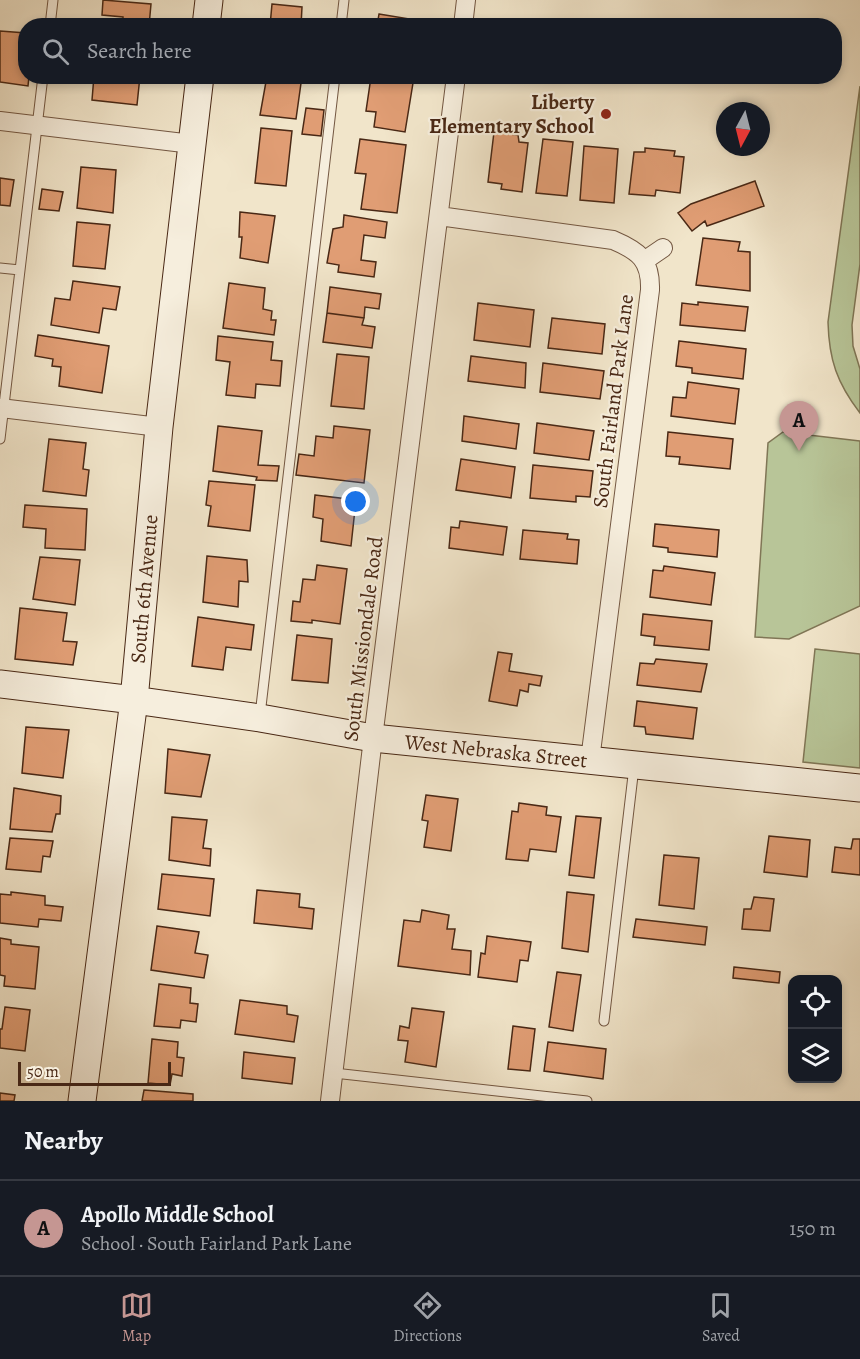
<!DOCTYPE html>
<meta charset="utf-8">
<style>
:root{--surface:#171b24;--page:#242831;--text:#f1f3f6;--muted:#9ea1a6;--line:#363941;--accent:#c59692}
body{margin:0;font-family:Alegreya,serif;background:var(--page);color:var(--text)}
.controls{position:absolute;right:18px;bottom:18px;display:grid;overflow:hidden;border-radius:12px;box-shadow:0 3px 9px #0003}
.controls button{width:54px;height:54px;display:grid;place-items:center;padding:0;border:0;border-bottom:2px solid var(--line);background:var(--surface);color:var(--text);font:30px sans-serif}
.compass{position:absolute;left:716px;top:102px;width:54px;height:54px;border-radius:50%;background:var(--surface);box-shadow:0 3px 9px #0003;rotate:187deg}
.scale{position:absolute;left:18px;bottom:15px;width:153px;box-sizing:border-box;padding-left:6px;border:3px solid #492815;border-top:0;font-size:16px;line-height:21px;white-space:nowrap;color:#492815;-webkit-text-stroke:4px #f6eedd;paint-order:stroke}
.you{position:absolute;left:356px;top:502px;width:21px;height:21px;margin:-15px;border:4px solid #fff;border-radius:50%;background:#1a73e8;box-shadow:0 0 0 9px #1a73e833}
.badge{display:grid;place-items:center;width:39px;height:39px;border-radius:50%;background:var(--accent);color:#111;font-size:20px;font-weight:700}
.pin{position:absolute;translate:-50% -50px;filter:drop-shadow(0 2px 3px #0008)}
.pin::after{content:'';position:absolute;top:32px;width:21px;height:18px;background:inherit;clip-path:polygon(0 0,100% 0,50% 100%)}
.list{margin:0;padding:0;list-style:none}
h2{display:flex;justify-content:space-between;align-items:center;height:78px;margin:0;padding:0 24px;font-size:26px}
h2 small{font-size:20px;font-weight:400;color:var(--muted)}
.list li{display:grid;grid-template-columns:39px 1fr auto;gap:18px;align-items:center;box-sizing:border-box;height:96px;padding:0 24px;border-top:2px solid var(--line)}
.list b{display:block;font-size:22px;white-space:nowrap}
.list p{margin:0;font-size:20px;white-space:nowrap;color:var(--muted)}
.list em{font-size:20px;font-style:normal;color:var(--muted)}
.icon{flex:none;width:33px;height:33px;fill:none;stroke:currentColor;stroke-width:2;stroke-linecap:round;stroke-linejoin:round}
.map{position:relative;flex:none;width:860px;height:1101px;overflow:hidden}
.search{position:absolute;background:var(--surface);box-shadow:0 3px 9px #0003;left:18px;right:18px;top:18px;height:66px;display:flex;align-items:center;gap:15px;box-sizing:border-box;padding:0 21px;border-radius:24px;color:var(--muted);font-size:22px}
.sheet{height:174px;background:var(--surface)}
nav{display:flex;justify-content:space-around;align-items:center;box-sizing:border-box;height:84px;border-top:2px solid var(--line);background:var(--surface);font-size:16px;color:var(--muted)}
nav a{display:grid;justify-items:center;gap:3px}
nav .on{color:var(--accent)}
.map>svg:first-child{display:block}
.green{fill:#b8c598;stroke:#807656;stroke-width:1.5}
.building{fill:#e09d74;stroke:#492815;stroke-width:1.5}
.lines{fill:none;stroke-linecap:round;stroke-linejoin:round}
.lane-casing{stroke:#735742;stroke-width:11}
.street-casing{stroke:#735742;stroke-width:20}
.secondary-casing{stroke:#492815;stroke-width:29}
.lane{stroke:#f6eedd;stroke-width:9}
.street{stroke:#f6eedd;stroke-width:18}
.secondary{stroke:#f6eedd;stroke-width:27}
.poi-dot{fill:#8f2418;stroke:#f6eedd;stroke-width:2}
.labels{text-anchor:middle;stroke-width:4.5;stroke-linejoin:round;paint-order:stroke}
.poi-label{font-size:21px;font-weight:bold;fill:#492815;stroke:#f6eedd;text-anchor:end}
.street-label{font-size:21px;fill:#492815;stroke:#f6eedd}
</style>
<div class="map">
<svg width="860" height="1101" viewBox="0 0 860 1101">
<rect width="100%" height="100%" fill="#f1e5ca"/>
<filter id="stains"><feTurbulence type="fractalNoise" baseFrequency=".00333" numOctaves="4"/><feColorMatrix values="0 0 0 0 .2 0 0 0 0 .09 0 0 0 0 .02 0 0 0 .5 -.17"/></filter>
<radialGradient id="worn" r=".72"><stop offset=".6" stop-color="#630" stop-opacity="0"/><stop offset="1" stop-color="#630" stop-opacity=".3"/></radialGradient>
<!-- green -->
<path class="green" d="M 860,86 L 860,264 L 852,325 L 853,346 L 860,369 L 860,413 C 837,383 829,360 828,322 Z
M 783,432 L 860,441 L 860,606 L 789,639 L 755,637 L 768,443 Z
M 815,649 L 860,654 L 860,768 L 803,762 Z"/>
<!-- building -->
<path class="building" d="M 103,0 L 151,4 L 149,26 L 123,26 L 123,17 L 102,15 Z
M 272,4 L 302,7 L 301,26 L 270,26 Z
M 379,14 L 422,21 L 421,26 L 377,26 Z
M 0,31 L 26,33 L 26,76 L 29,76 L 28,86 L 0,82 Z
M 94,76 L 140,76 L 137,105 L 92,100 Z
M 267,76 L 302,76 L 296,119 L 260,115 Z
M 371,77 L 413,83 L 405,132 L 374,127 L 376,112 L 366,111 Z
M 306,108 L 324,110 L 321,136 L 302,134 Z
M 261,128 L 292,131 L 286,186 L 255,183 Z
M 494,132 L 518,135 L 519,142 L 528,143 L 522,192 L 501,189 L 502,184 L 488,182 Z
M 360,139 L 406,145 L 397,213 L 361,209 L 366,174 L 355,173 Z
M 543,139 L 573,142 L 567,196 L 536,193 Z
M 584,146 L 618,149 L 614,203 L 580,200 Z
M 645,148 L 675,151 L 674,156 L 684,157 L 680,193 L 656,190 L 655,196 L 629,194 L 634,152 L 645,152 Z
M 81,167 L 116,170 L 113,213 L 77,208 Z
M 0,178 L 14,180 L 10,206 L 0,205 Z
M 755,181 L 764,206 L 707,226 L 705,221 L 692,231 L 678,213 L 691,204 Z
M 42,189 L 63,192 L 59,211 L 39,209 Z
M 240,212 L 275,216 L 268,263 L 240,258 L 242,237 L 239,237 Z
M 344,215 L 387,222 L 385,238 L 364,235 L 361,260 L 376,262 L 374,277 L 338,272 L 339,265 L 327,263 L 333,229 L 343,227 Z
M 77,222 L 110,225 L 105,269 L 73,266 Z
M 703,238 L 740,242 L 738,251 L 750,252 L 750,291 L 696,285 Z
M 73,281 L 120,287 L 116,310 L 103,308 L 99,333 L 51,325 L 55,298 L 70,300 Z
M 229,283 L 265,288 L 263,309 L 272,311 L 271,320 L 276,320 L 274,335 L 223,328 Z
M 330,287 L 381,294 L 379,309 L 365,307 L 364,318 L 327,313 Z
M 698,302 L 748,307 L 745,331 L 680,325 L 682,303 L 698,305 Z
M 478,303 L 534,310 L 530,347 L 474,340 Z
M 327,313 L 364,318 L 362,325 L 375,327 L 372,348 L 323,342 Z
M 552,318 L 605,324 L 602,354 L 548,348 Z
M 38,335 L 109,346 L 102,393 L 59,386 L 61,367 L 52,366 L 53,359 L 35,356 Z
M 218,336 L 273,342 L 271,360 L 282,361 L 280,386 L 256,384 L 255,398 L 226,395 L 230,362 L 216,360 Z
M 679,341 L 746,349 L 743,379 L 692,373 L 692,368 L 676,366 Z
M 337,354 L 369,357 L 364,409 L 331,406 Z
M 471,356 L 526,363 L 525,388 L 468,381 Z
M 543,363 L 604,371 L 600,399 L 540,392 Z
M 688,382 L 739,389 L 735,424 L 671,416 L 673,397 L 686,398 Z
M 464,416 L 519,424 L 516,449 L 462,441 Z
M 537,423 L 594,431 L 589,460 L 534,453 Z
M 218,426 L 262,431 L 258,465 L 279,466 L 277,481 L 256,480 L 257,477 L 213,471 Z
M 334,426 L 370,430 L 364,483 L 296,475 L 299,454 L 314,456 L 316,436 L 333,438 Z
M 668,432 L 733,439 L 730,469 L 679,464 L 680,457 L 666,456 Z
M 49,439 L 86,443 L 83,469 L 89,470 L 86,496 L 43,491 Z
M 461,459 L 515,467 L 511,498 L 456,490 Z
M 533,465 L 593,471 L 590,497 L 576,496 L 576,502 L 530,498 Z
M 209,481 L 255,485 L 250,531 L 208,526 L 211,506 L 206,505 Z
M 315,495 L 356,500 L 351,546 L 321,541 L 323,519 L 313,517 Z
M 25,505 L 87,509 L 85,550 L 45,548 L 46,529 L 23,527 Z
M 460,521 L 507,527 L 503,555 L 449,548 L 451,527 L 459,528 Z
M 655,524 L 719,530 L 717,557 L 668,552 L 668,548 L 653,546 Z
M 523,530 L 568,534 L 567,539 L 579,540 L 577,564 L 520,559 Z
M 207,556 L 247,560 L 248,582 L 239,581 L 238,607 L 203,602 Z
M 40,557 L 80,560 L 75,605 L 33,599 Z
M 317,565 L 347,569 L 340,624 L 312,620 L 312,623 L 291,621 L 293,601 L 300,602 L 303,579 L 315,580 Z
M 664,566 L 715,573 L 711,605 L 650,597 L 653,570 L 663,571 Z
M 20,608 L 67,613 L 63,641 L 77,642 L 73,665 L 15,659 Z
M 643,614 L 712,621 L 709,650 L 654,645 L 655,637 L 641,635 Z
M 198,617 L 254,625 L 251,650 L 226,647 L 223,670 L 192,666 Z
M 297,635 L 332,639 L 328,683 L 292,680 Z
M 498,652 L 512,654 L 509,671 L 542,676 L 540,686 L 529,684 L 528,692 L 520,690 L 517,706 L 489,701 Z
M 656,659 L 707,664 L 701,692 L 637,685 L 640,663 L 654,664 Z
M 637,701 L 697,708 L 693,739 L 646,734 L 645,727 L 634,726 Z
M 26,727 L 69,730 L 63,778 L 22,773 Z
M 168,749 L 210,755 L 201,797 L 165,793 Z
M 14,788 L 61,796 L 60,814 L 56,814 L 52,832 L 10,829 Z
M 426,795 L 458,799 L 451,851 L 424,847 L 428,821 L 422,820 Z
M 519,803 L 547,807 L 546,815 L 561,817 L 556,852 L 530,849 L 528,861 L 506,859 L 512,811 L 518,812 Z
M 576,816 L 601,818 L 594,878 L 569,875 Z
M 172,817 L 207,820 L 203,848 L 211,849 L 210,866 L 169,860 Z
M 769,836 L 810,840 L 807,877 L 764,872 Z
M 10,838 L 53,841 L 50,857 L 43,856 L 41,872 L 6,869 Z
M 853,839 L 860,839 L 860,875 L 832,872 L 835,847 L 851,849 Z
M 664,855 L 699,858 L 694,909 L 659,905 Z
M 162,874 L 214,879 L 210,916 L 158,909 Z
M 257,890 L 300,894 L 299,907 L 314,909 L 312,929 L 254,923 Z
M 11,892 L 45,896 L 45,905 L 63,907 L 61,921 L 39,919 L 38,927 L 0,923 L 0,894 L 11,895 Z
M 567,892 L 594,895 L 588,952 L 562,948 Z
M 754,897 L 774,899 L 770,931 L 742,929 L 744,909 L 751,909 Z
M 422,910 L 449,915 L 447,929 L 455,929 L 452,949 L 471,951 L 470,975 L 398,966 L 404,920 L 420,922 Z
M 636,919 L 707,927 L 705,945 L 633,937 Z
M 157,926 L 199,932 L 195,953 L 208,955 L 204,978 L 151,970 Z
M 487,936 L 531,942 L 528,961 L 520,960 L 517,982 L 478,977 L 481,953 L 485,954 Z
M 0,938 L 11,940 L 11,944 L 39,947 L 35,989 L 4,986 L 5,976 L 0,975 Z
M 734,967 L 780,972 L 779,983 L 733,978 Z
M 557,972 L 581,975 L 573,1031 L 549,1027 Z
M 159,984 L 191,988 L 190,1003 L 198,1004 L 196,1022 L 181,1020 L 180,1028 L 154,1026 Z
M 240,1000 L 287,1006 L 287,1014 L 298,1016 L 294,1042 L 235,1034 Z
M 5,1007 L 30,1010 L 25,1051 L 0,1048 L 0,1029 L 2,1029 Z
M 412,1008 L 444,1012 L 436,1067 L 405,1062 L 408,1041 L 398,1040 L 400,1026 L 409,1028 Z
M 513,1026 L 535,1029 L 530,1071 L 508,1069 Z
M 152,1039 L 178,1042 L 177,1057 L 184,1058 L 182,1076 L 172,1074 L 170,1085 L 148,1083 Z
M 548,1042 L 606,1049 L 603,1079 L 544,1071 Z
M 244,1052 L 295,1058 L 292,1084 L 242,1078 Z
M 144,1090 L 193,1094 L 193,1101 L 142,1101 Z
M 0,1093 L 15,1095 L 14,1101 L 0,1101 Z"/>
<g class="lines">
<defs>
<path id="lane" d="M 50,26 L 53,0
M 341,26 L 344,0
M 0,268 L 20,270
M 0,439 L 43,76
M 260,715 L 335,76
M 604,1021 L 634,767
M 334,1073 L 587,1101"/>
<path id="street" d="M 463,26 L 466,0
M 0,121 L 192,144
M 439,216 L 613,240 C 639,251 651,260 650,290 L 590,760
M 644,261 L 663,248
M 0,408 L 159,427
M 330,1101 L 373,738 L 456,76"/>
<path id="secondary" d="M 206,26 L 209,0
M 0,684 L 134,700 L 260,718 L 373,738 L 860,788
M 82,1101 L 134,700 L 159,427 L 200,76"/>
</defs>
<!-- lane casing -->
<use href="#lane" class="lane-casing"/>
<!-- street casing -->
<use href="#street" class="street-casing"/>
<!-- secondary casing -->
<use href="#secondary" class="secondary-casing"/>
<!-- lane -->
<use href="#lane" class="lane"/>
<!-- street -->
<use href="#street" class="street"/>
<!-- secondary -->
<use href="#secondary" class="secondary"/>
</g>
<!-- markers -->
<circle class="poi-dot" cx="606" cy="114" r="6"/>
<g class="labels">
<!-- poi labels -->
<g class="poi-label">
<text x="594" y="109">Liberty<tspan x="594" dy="24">Elementary School</tspan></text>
</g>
<!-- street labels -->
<g class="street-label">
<text transform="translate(613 401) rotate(-83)" y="7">South Fairland Park Lane</text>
<text transform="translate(144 589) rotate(-85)" y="7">South 6th Avenue</text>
<text transform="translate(363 639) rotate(-83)" y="7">South Missiondale Road</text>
<text transform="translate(496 751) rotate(6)" y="7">West Nebraska Street</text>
</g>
</g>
<rect width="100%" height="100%" filter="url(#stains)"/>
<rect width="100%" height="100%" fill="url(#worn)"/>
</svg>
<div class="controls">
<button><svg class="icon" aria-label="locate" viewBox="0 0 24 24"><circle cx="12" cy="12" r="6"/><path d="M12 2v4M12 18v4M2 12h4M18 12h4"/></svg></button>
<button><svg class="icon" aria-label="layers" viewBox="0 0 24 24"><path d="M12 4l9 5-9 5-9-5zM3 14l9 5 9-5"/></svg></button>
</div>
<svg class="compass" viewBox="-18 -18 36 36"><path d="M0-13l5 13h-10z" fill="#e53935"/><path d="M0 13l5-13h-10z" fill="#9ea1a6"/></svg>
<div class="scale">50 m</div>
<div class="you"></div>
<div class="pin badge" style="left:799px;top:451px">A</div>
<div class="search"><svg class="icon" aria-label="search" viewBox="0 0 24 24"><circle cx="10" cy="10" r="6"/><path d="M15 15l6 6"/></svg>Search here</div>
</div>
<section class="sheet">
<h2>Nearby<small></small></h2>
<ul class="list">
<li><span class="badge">A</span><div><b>Apollo Middle School</b><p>School · South Fairland Park Lane</p></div><em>150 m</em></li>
</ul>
</section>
<nav>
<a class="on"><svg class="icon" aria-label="map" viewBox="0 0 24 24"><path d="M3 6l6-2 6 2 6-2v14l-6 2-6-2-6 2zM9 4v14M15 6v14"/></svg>Map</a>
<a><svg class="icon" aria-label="directions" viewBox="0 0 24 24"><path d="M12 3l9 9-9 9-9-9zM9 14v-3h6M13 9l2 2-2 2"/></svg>Directions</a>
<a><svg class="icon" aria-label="saved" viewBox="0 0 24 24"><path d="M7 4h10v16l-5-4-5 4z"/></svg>Saved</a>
</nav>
